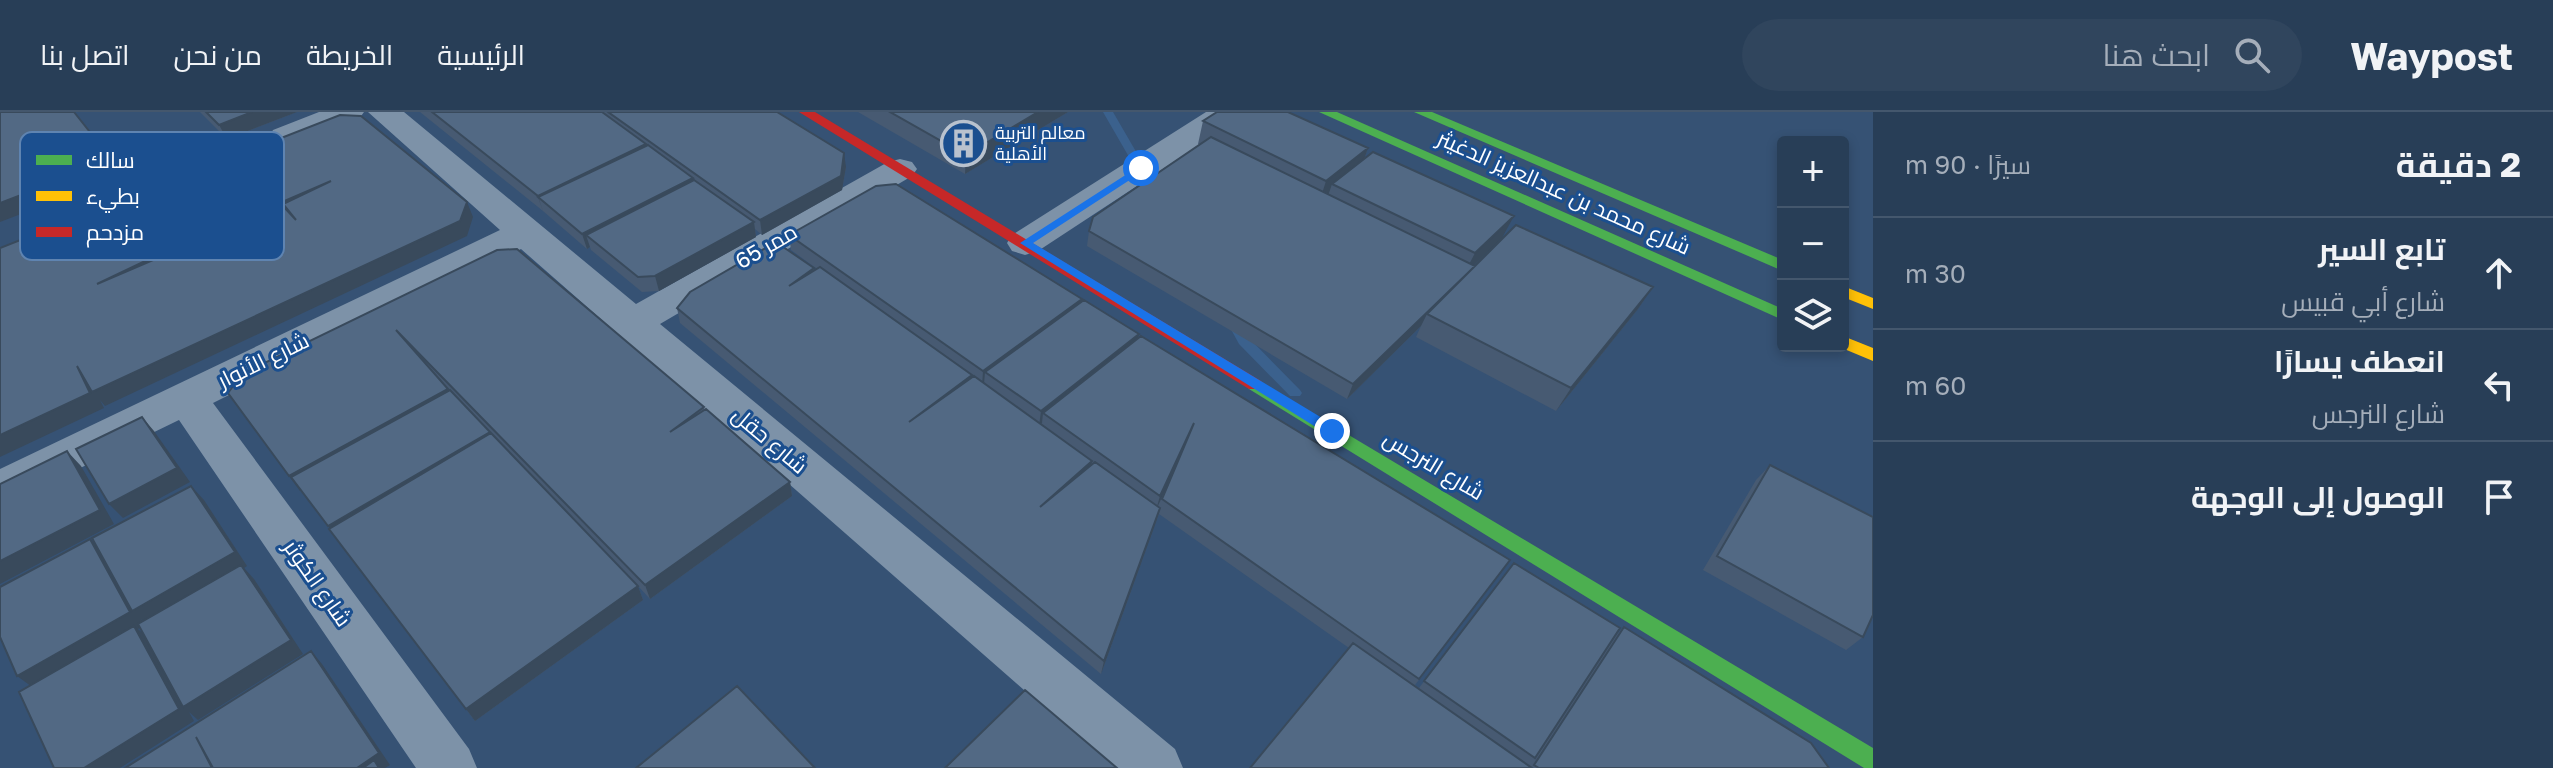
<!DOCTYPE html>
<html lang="ar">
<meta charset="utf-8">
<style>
:root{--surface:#283e57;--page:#30455d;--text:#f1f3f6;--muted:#a5aeba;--line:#44576d}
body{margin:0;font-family:"Golos Text",Cairo,sans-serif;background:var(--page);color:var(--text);direction:rtl}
.controls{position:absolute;right:24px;top:24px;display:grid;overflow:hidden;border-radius:8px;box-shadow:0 4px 12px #0003}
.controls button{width:72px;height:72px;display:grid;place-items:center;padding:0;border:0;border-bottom:2px solid var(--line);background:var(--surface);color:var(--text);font:40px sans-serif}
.stop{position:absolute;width:24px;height:24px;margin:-18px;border:6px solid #1a73e8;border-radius:50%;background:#fff}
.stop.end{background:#1a73e8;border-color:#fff;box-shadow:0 2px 8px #0008}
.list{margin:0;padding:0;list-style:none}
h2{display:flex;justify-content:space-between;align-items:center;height:104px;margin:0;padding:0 32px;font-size:34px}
h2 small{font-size:26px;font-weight:400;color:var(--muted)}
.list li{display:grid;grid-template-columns:52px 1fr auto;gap:24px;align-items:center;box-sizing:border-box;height:112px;padding:0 32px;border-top:2px solid var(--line)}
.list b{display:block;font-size:30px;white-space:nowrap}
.list p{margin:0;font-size:26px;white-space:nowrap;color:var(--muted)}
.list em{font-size:26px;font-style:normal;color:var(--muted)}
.icon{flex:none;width:44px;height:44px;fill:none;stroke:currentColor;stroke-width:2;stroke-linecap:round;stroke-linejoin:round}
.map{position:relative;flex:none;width:1873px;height:656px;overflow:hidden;direction:ltr}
header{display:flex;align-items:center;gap:48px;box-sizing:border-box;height:112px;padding:0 40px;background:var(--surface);border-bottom:2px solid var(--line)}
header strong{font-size:38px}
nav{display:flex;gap:44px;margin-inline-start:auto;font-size:28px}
.search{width:560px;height:72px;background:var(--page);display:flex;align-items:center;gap:20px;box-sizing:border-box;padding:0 28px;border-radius:44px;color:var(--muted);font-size:30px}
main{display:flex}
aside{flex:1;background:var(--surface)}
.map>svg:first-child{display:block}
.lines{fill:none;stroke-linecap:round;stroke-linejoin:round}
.stream{fill:#3b618d;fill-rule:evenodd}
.street{fill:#7d92a8;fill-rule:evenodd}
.fast{fill:#4caf50;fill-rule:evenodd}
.slow{fill:#ffc107;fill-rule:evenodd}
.jam{fill:#c62828;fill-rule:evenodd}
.wall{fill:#475a72}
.shaded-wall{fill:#394a5c;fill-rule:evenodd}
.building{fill:#526984;stroke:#394a5c;stroke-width:2}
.route{fill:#1a73e8}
.labels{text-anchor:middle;stroke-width:6;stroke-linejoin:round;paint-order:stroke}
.far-poi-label{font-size:18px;fill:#fff;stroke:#1b4f8f;text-anchor:start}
.street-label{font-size:22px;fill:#fff;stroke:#1b4f8f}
.key{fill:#1b4f8f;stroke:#5f84b1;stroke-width:2}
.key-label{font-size:22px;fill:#fff}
</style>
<header>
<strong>Waypost</strong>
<div class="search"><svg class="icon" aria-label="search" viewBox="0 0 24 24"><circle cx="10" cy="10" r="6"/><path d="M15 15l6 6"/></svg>ابحث هنا</div>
<nav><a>الرئيسية</a><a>الخريطة</a><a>من نحن</a><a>اتصل بنا</a></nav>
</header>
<main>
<aside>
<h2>2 دقيقة<small>سيرًا · 90 m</small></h2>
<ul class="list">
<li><svg class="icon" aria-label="ahead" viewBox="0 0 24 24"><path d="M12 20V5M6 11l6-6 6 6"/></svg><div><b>تابع السير</b><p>شارع أبي قبيس</p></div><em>30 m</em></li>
<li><svg class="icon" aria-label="left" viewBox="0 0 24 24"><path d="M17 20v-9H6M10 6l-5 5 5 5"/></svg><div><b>انعطف يسارًا</b><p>شارع النرجس</p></div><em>60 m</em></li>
<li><svg class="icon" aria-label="arrive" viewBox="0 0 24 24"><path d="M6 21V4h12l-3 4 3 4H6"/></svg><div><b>الوصول إلى الوجهة</b></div></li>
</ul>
</aside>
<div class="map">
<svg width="1873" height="656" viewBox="0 0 1873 656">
<rect width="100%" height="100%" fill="#365274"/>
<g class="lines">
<!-- stream -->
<path class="stream" d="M 1103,0 L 1113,0 L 1149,62 L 1148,64 L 1140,64 Z
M 1233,206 L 1237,207 L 1249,226 L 1300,278 L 1302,281 L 1300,284 L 1290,284 L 1239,232 L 1227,210 Z"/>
<!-- street -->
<path class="street" d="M 319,0 L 364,0 L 359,7 C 334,17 300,39 273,32 L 269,25 L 273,18 Z
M 368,0 L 404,0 L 636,192 L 888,50 L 900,47 L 912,50 L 917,57 L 912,64 L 660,212 L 1175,637 L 1183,656 L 1113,656 L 521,137 L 213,291 L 469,637 L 477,656 L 416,656 L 179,308 L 0,395 L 0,357 L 500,118 Z
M 1206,0 L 1244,0 L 1239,7 L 1038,139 L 1025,143 L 1012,139 L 1007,131 L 1012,123 Z"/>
<!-- fast -->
<path class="fast" d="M 1319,0 L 1337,0 L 1783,197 L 1783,208 Z
M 1414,0 L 1432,0 L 1783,148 L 1783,159 Z
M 1255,267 L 1873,636 L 1873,656 L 1864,656 L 1249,277 L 1246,273 L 1249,269 Z"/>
<!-- slow -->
<path class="slow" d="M 1843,174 L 1873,186 L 1873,197 L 1843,185 Z
M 1843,224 L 1873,236 L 1873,249 L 1837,234 L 1843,234 Z"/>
<!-- jam -->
<path class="jam" d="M 799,0 L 815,0 L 1261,269 L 1264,273 L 1261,277 L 1249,277 Z"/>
</g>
<!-- wall -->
<path class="wall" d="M 200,0 L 297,0 L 227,27 Z
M 420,0 L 777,0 L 846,55 L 842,78 L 762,123 L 755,117 L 756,125 L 659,179 L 642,180 L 591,138 L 590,135 L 587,137 L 543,99 Z
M 858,0 L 1068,0 L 965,62 Z
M 1203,9 L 1368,36 L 1364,47 L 1502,126 L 1474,153 L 1653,175 L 1638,197 L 1556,299 L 1416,225 L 1421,214 L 1347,287 L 1087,134 L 1089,119 L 1200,33 L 1198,32 Z
M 789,123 L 1081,190 L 1138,227 L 1510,448 L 1415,573 L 1419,576 L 1514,451 L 1612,527 L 1624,515 L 1829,656 L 1250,656 L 1349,536 L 1159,402 L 1101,562 L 680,211 L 677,196 L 814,156 L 814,159 L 817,157 L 791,138 Z
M 497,138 L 705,297 L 790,370 L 792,384 L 650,487 L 638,474 L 643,488 L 475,609 L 228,281 Z
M 1770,353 L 1863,525 L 1846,538 L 1703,458 L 1756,368 Z"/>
<!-- shaded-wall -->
<path class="shaded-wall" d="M 252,0 L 297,0 L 227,27 L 219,13 Z
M 1038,0 L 1068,0 L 965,62 L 966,43 Z
M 646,32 L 650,46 L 538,85 L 543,99 L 538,84 Z
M 1368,36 L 1360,59 L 1332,72 L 1328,84 L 1319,91 L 1326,69 Z
M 844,41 L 846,55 L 842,78 L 762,123 L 760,108 Z
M 112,48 L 123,63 L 0,110 L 0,91 Z
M 693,66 L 696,81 L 586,123 L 590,135 L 587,137 L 582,122 Z
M 331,69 L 283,92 L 291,105 L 179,154 L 168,139 Z
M 467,90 L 473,105 L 467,124 L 105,294 L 100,288 L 104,296 L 0,345 L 0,323 L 77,254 Z
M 1514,104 L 1502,126 L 1463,164 L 1475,141 Z
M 754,110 L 756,125 L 659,179 L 655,164 Z
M 164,140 L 174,155 L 97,172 Z
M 1475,154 L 1427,202 L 1421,214 L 1347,287 L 1353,272 Z
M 1653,175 L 1638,197 L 1556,299 L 1571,276 Z
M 1082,187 L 1080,202 L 985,260 L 984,272 L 982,274 L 983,259 Z
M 1139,222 L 1136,237 L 1043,301 L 1042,311 L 1039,314 L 1041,299 Z
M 448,277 L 456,291 L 300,379 L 289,364 Z
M 142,305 L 154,319 L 190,370 L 123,406 L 109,392 Z
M 1194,311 L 1190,325 L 1156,398 L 1160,384 Z
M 490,320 L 497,334 L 338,429 L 328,414 Z
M 67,339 L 81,354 L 114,412 L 0,472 L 0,449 Z
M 1092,349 L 1090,363 L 1040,395 Z
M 790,370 L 792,384 L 650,487 L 645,473 Z
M 191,374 L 204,388 L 247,454 L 244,456 L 254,467 L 303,542 L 198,608 L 189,600 L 194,609 L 120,656 L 84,656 L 35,577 L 17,564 L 90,427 L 105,441 ZM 141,507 L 147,512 L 149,527 L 138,517 L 145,513 Z
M 1160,396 L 1156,410 L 1101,562 L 1104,549 Z
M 638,474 L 643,488 L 475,609 L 466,597 Z
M 311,539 L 322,552 L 390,653 L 385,656 L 357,656 Z"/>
<!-- building -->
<path class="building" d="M 0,0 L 74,0 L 112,48 L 0,91 Z
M 206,0 L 252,0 L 219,13 Z
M 432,0 L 602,0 L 646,32 L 538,84 Z
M 608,0 L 777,0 L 844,41 L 841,64 L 760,108 Z
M 890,0 L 1038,0 L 966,43 Z
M 1217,0 L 1288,0 L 1368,36 L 1326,69 L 1203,9 Z
M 340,3 L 361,4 L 467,90 L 460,109 L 92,280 L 77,254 L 90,281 L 0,323 L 0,136 L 124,87 L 164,140 L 97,172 L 282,93 L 296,108 L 283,92 L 331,69 L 168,139 L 128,86 Z
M 1211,25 L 1475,154 L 1353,272 L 1089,119 L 1093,105 Z
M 648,33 L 693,66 L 582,122 L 538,85 Z
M 1373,40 L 1514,104 L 1475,141 L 1332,72 Z
M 694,68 L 754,110 L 655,164 L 638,165 L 586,123 Z
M 896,72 L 1082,187 L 983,259 L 789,123 L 876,74 Z
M 1516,113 L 1653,175 L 1571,276 L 1427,202 Z
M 776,130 L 814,156 L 789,174 L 820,155 L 972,263 L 909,310 L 974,264 L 1092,349 L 1040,395 L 1095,350 L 1160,396 L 1104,549 L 677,196 L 690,180 Z
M 517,137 L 704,295 L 670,320 L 706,297 L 790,370 L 645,473 L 396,218 L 448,277 L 289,364 L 228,281 L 242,262 L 497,138 Z
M 1084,188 L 1139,222 L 1041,299 L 985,260 Z
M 1141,224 L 1510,448 L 1419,567 L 1162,387 L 1194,311 L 1160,384 L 1043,301 Z
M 450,278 L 490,320 L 328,414 L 291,365 Z
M 142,305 L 177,356 L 109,392 L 76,337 Z
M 491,321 L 638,474 L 466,597 L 329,417 Z
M 67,339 L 100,398 L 0,449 L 0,372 Z
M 1770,353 L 1873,405 L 1873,503 L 1863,525 L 1717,444 Z
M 191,374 L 235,440 L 132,499 L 92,426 Z
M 90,427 L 130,500 L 17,564 L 0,525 L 0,475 Z
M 1514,451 L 1620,516 L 1535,646 L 1424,569 Z
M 241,453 L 291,528 L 183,595 L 138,512 Z
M 134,514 L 179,597 L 84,656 L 54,656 L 19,580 Z
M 1624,515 L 1811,631 L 1829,656 L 1539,656 L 1534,653 Z
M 1353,531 L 1532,656 L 1250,656 Z
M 311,539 L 379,641 L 357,656 L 213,656 L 196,625 L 212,656 L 125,656 Z
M 737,574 L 815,656 L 636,656 Z
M 1025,578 L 1117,656 L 945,656 Z
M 374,648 L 379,656 L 363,656 Z"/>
<!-- route -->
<path class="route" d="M 1141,53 L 1145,58 L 1033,131 L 1337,315 L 1337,322 L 1327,322 L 1020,131 Z"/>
<!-- icons -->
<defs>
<symbol id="building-ring" viewBox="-11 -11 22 22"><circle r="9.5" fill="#1b4f8f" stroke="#b9c2ce" stroke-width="1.5"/><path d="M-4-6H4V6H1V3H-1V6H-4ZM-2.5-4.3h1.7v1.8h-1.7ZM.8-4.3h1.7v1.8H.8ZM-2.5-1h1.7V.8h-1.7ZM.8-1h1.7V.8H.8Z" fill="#b9c2ce"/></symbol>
</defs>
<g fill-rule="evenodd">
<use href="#building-ring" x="938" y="6" width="51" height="51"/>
</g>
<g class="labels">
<!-- far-poi labels -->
<g class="far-poi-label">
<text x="995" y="27">معالم التربية<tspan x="995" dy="21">الأهلية</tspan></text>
</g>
<!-- street labels -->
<g class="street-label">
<text transform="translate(1564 80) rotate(24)" y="8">شارع محمد بن عبدالعزيز الدغيثر</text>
<text transform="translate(766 134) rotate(-30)" y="8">ممر 65</text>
<text transform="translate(263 248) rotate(-26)" y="8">شارع الأنوار</text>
<text transform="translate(770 328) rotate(40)" y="8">شارع حقل</text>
<text transform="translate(1434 353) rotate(31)" y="8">شارع النرجس</text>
<text transform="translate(318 471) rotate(55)" y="8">شارع الكوثر</text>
</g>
</g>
<!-- legend -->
<rect x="20" y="20" width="264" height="128" rx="12" class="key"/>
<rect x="36" y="43" width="36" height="10" fill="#4caf50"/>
<rect x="36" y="79" width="36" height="10" fill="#ffc107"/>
<rect x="36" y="115" width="36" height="10" fill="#c62828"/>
<g class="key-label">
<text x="86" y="56">سالك</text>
<text x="86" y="92">بطيء</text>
<text x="86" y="128">مزدحم</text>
</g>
</svg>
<div class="controls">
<button>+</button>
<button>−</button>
<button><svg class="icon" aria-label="layers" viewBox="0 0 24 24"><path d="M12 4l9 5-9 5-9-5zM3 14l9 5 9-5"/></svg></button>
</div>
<div class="stop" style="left:1141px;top:56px"></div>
<div class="stop end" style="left:1332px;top:319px"></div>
</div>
</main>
